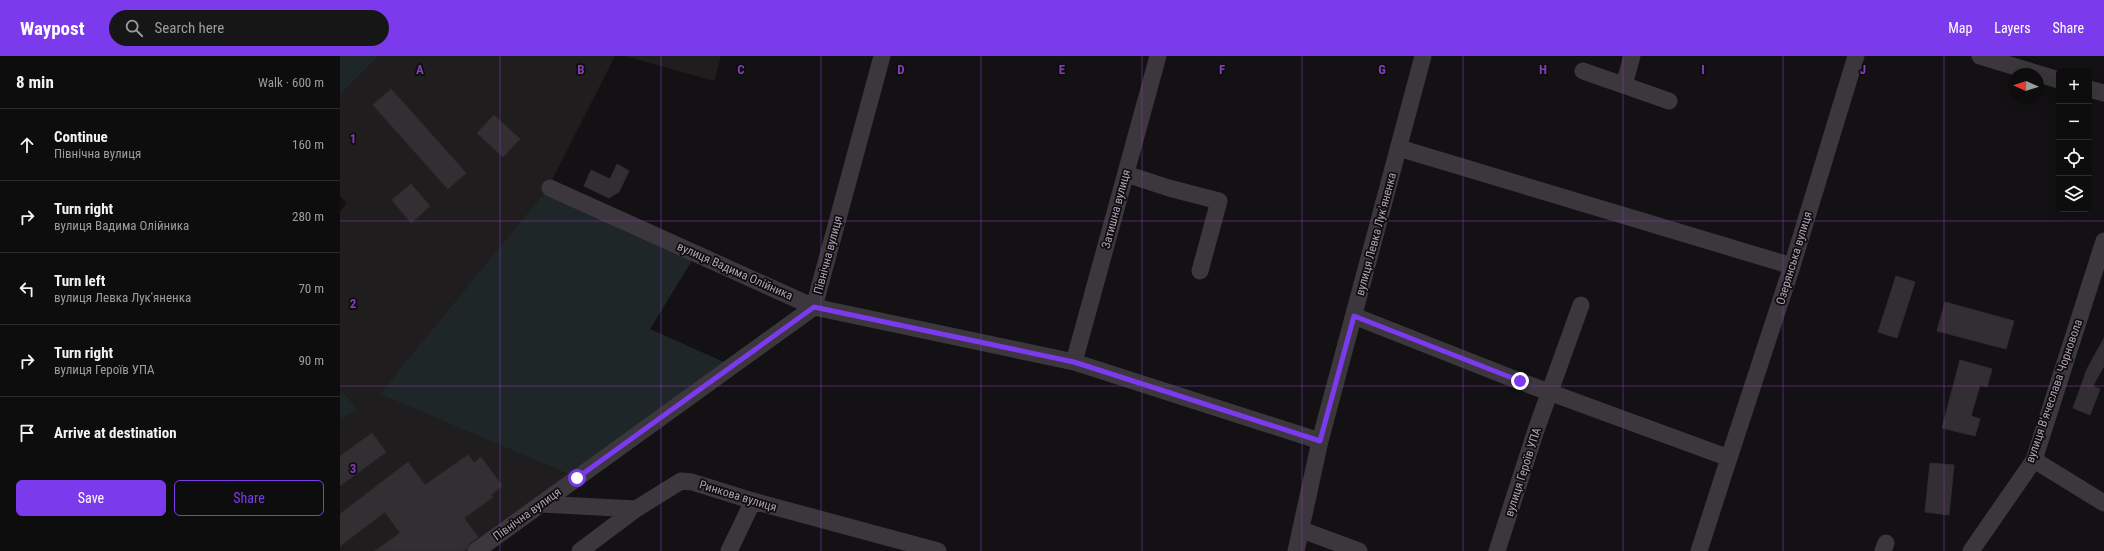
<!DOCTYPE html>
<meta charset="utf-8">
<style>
:root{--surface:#0e0d0e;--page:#171617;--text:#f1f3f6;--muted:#9b9c9e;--line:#2e2d2e;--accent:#7c3aed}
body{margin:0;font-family:"Roboto Condensed",sans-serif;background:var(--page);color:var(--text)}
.controls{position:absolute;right:12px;top:12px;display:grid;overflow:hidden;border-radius:6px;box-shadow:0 4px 16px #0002}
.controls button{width:36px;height:36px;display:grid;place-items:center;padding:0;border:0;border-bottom:1px solid var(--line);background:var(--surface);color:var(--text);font:20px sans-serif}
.compass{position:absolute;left:1668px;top:12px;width:36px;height:36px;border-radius:50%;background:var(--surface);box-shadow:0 4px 16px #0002;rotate:273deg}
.stop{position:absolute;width:12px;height:12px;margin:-9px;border:3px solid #7c3aed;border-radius:50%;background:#fff}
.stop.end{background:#7c3aed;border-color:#fff;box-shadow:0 1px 4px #0008}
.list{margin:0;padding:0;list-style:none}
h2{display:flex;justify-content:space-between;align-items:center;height:52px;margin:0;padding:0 16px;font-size:17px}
h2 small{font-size:13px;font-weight:400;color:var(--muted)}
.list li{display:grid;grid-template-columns:26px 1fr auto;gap:12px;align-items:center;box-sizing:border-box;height:72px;padding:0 16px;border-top:1px solid var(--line)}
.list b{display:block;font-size:15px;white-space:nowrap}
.list p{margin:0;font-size:13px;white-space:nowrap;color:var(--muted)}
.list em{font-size:13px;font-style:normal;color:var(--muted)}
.actions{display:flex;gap:8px;padding:12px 16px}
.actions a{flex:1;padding:9px 0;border:1px solid var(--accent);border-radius:6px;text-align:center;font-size:14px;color:var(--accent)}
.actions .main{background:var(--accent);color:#fff}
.icon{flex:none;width:22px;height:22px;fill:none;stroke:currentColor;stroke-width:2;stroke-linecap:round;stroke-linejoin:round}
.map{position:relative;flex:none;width:1764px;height:495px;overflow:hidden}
header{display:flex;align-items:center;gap:24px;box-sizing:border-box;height:56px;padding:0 20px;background:var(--accent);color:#fff}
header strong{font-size:19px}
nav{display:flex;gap:22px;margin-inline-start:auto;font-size:14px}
.search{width:280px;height:36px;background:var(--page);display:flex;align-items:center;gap:10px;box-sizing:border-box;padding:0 14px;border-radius:22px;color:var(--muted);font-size:15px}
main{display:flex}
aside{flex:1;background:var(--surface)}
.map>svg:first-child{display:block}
.built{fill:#201d1f}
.green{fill:#1f2628}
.building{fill:#322e32;stroke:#2f2b2e}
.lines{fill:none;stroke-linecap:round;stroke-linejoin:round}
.minor{stroke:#3c363d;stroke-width:17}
.route{stroke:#7c3aed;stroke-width:5}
.grid{fill:none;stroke:#833ebd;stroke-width:1;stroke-opacity:0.55}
.labels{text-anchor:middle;stroke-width:3.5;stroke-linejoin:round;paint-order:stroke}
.street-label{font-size:12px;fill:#b0a1b4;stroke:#0e0c0d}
.grid-label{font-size:13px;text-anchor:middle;font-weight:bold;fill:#833ebd;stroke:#0e0c0d;stroke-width:3.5;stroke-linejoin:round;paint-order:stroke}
</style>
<header>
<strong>Waypost</strong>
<div class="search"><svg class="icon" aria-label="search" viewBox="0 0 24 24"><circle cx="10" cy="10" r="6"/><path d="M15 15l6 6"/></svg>Search here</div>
<nav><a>Map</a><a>Layers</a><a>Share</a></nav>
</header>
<main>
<aside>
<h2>8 min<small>Walk · 600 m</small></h2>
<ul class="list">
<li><svg class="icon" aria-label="ahead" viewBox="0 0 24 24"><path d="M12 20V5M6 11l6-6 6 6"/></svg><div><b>Continue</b><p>Північна вулиця</p></div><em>160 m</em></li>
<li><svg class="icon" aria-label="right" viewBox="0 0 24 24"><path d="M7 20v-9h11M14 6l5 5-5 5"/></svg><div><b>Turn right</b><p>вулиця Вадима Олійника</p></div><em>280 m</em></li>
<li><svg class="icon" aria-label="left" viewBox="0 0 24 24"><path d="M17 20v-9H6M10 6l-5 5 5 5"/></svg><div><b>Turn left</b><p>вулиця Левка Лук'яненка</p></div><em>70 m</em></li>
<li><svg class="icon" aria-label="right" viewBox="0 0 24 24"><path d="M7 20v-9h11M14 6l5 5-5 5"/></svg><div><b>Turn right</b><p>вулиця Героїв УПА</p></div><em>90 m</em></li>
<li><svg class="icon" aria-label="arrive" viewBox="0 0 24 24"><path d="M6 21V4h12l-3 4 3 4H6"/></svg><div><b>Arrive at destination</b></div></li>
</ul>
<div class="actions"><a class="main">Save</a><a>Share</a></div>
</aside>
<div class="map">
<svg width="1764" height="495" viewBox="0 0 1764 495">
<rect width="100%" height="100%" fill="#131113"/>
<!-- built -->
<path class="built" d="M 39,0 L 275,0 L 208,132 L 41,338 L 237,422 L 136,495 L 0,495 L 0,365 L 18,353 L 0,333 L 0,155 L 7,147 L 0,140 L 0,39 Z
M 285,0 L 381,0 L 374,25 Z"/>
<!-- green -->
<path class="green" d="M 0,0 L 39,0 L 0,39 Z
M 208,132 L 356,198 L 310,273 L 393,310 L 237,422 L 40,338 Z
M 0,333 L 18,353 L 0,365 Z"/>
<!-- building -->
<path class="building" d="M 51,33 L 126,117 L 108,133 L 33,49 Z
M 154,59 L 180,83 L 163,101 L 137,77 Z
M 277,108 L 289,115 L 279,136 L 269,142 L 244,130 L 251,114 L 270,123 Z
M 71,128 L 90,150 L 71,167 L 52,144 Z
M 1556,220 L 1575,226 L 1557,282 L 1538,276 Z
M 1605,246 L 1674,265 L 1666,293 L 1597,275 Z
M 1764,282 L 1764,310 L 1753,330 L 1760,333 L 1750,359 L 1733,352 L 1747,313 Z
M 1620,304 L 1652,313 L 1647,331 L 1640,329 L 1631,360 L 1640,363 L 1635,380 L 1602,372 Z
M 32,377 L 46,396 L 0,430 L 0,400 Z
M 128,399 L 134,407 L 141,401 L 162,430 L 151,439 L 153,441 L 124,462 L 138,481 L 130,487 L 127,493 L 123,495 L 35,495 L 60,477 L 45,456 L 0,490 L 0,458 L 68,406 L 85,429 Z
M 1590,407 L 1614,409 L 1609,459 L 1585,456 Z"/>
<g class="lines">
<!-- minor -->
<path class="minor" d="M 1640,0 L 1719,24
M 1243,15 L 1329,45
M 1284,29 L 1292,0
M 1749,33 L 1764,37
M 1059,92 L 1452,210
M 786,118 L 829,132 L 879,145 L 860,215
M 210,132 L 474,251 L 734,306 L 980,385
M 1014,260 L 1179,325 L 1389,402 L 1359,495
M 734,306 L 818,0
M 1389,402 L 1452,210 L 1516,0
M 1694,404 L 1764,447
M 201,448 L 296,453 L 341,425 L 352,426 L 413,445 L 598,495
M 962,474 L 1019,495
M 136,495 L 474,251 L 542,0
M 240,495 L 296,453
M 389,495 L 413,445
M 956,495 L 980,385 L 1083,0
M 1157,495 L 1196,374 L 1241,249
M 1543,495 L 1546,487
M 1631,495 L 1694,404 L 1764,185"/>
</g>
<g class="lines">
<!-- route -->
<path class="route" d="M 237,422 L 474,251 L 734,306 L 980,385 L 1014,260 L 1180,325"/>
</g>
<!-- grid -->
<path class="grid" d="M 160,0 L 160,495M 321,0 L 321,495M 481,0 L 481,495M 641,0 L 641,495M 802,0 L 802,495M 962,0 L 962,495M 1123,0 L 1123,495M 1283,0 L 1283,495M 1443,0 L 1443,495M 1604,0 L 1604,495M 0,165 L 1764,165M 0,330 L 1764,330"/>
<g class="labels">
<!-- street labels -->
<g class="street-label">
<text transform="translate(776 153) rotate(-75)" y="4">Затишна вулиця</text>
<text transform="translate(1036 178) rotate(-75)" y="4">вулиця Левка Лук'яненка</text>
<text transform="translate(488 199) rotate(-75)" y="4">Північна вулиця</text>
<text transform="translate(1454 202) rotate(-73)" y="4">Озерянська вулиця</text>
<text transform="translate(395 215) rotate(24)" y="4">вулиця Вадима Олійника</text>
<text transform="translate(1714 335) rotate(-71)" y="4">вулиця В'ячеслава Чорновола</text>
<text transform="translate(1183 416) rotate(-72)" y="4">вулиця Героїв УПА</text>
<text transform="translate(398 440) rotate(17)" y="4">Ринкова вулиця</text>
<text transform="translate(187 458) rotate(-36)" y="4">Північна вулиця</text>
</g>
</g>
<g class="grid-label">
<text x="80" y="18">A</text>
<text x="241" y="18">B</text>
<text x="401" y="18">C</text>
<text x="561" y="18">D</text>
<text x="722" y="18">E</text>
<text x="882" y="18">F</text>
<text x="1042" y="18">G</text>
<text x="1203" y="18">H</text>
<text x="1363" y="18">I</text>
<text x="1523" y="18">J</text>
<text x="13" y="87">1</text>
<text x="13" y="252">2</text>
<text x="13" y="417">3</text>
</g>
</svg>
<div class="controls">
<button>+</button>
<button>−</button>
<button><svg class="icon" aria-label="locate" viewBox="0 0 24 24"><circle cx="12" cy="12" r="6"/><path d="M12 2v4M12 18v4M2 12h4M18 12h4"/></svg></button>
<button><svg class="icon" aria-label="layers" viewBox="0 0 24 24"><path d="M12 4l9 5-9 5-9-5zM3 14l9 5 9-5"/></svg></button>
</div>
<svg class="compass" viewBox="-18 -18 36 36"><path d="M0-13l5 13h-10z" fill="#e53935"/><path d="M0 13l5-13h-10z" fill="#9b9c9e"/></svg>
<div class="stop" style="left:237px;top:422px"></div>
<div class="stop end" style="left:1180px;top:325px"></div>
</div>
</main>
